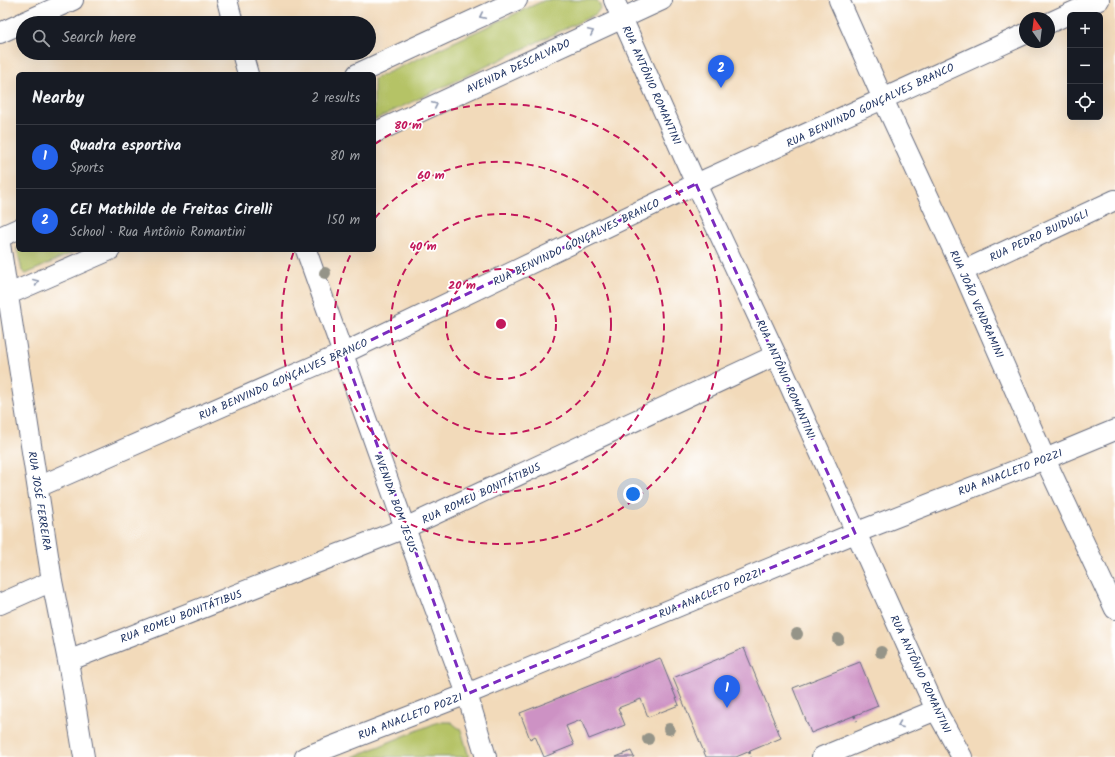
<!DOCTYPE html>
<meta charset="utf-8">
<style>
:root{--surface:#171b24;--page:#242831;--text:#f1f3f6;--muted:#9ea1a6;--line:#363941;--accent:#2563eb}
body{margin:0;font-family:Kalam,sans-serif;background:var(--page);color:var(--text)}
.controls{position:absolute;right:12px;top:12px;display:grid;overflow:hidden;border-radius:6px;box-shadow:0 4px 16px #0002}
.controls button{width:36px;height:36px;display:grid;place-items:center;padding:0;border:0;border-bottom:1px solid var(--line);background:var(--surface);color:var(--text);font:20px sans-serif}
.compass{position:absolute;left:1019px;top:12px;width:36px;height:36px;border-radius:50%;background:var(--surface);box-shadow:0 4px 16px #0002;rotate:346deg}
.you{position:absolute;left:633px;top:494px;width:14px;height:14px;margin:-10px;border:3px solid #fff;border-radius:50%;background:#1a73e8;box-shadow:0 0 0 6px #1a73e833}
.badge{display:grid;place-items:center;width:26px;height:26px;border-radius:50%;background:var(--accent);color:#fff;font-size:13px;font-weight:700}
.pin{position:absolute;translate:-50% -33px;filter:drop-shadow(0 1px 2px #0008)}
.pin::after{content:'';position:absolute;top:21px;width:14px;height:12px;background:inherit;clip-path:polygon(0 0,100% 0,50% 100%)}
.list{margin:0;padding:0;list-style:none}
h2{display:flex;justify-content:space-between;align-items:center;height:52px;margin:0;padding:0 16px;font-size:17px}
h2 small{font-size:13px;font-weight:400;color:var(--muted)}
.list li{display:grid;grid-template-columns:26px 1fr auto;gap:12px;align-items:center;box-sizing:border-box;height:64px;padding:0 16px;border-top:1px solid var(--line)}
.list b{display:block;font-size:15px;white-space:nowrap}
.list p{margin:0;font-size:13px;white-space:nowrap;color:var(--muted)}
.list em{font-size:13px;font-style:normal;color:var(--muted)}
.icon{flex:none;width:22px;height:22px;fill:none;stroke:currentColor;stroke-width:2;stroke-linecap:round;stroke-linejoin:round}
.map{position:relative;flex:none;width:1115px;height:757px;overflow:hidden}
.search{position:absolute;background:var(--surface);box-shadow:0 4px 16px #0002;left:16px;top:16px;width:360px;height:44px;display:flex;align-items:center;gap:10px;box-sizing:border-box;padding:0 14px;border-radius:22px;color:var(--muted);font-size:15px}
.panel{position:absolute;background:var(--surface);box-shadow:0 4px 16px #0002;left:16px;top:72px;width:360px;height:180px;border-radius:6px}
.map>svg:first-child{display:block}
.green{fill:#b5c366;stroke:#687962}
.building{fill:#cd92c4}
.lines{fill:none;stroke-linecap:round;stroke-linejoin:round}
.minor-casing{stroke:#666b7e;stroke-width:22}
.path{stroke:#666b7e;stroke-width:2.5;stroke-dasharray:3 3;stroke-linecap:butt}
.minor{stroke:#fff;stroke-width:20}
.tree{fill:#959488}
.oneway{stroke:#8d97ae}
.marked{fill:none;stroke:#7b2cbf;stroke-width:3;stroke-dasharray:8 5;stroke-linejoin:round}
.ring{fill:none;stroke:#c2185b;stroke-width:2;stroke-dasharray:7 5}
.labels{text-anchor:middle;stroke-width:3.5;stroke-linejoin:round;paint-order:stroke}
.street-label{font-size:11px;fill:#1b2f5e;stroke:#fff}
.centre{fill:#c2185b;stroke:#fff;stroke-width:2}
.ring-label{font-size:12px;text-anchor:middle;font-weight:bold;fill:#c2185b;stroke:#fff;stroke-width:3.5;stroke-linejoin:round;paint-order:stroke}
</style>
<div class="map">
<svg width="1115" height="757" viewBox="0 0 1115 757">
<rect width="100%" height="100%" fill="#fff"/>
<filter id="ink" filterUnits="userSpaceOnUse"><feTurbulence type="fractalNoise" baseFrequency=".025" numOctaves="2"/><feDisplacementMap in="SourceGraphic" scale="8" xChannelSelector="R" yChannelSelector="G"/><feConvolveMatrix kernelMatrix="1 2 1 2 8 2 1 2 1" color-interpolation-filters="sRGB"/></filter>
<filter id="wash" filterUnits="userSpaceOnUse"><feTurbulence type="fractalNoise" baseFrequency=".012" numOctaves="4" result="noise"/><feDisplacementMap in="SourceGraphic" scale="16" xChannelSelector="R" yChannelSelector="G"/><feGaussianBlur stdDeviation="0.9" result="paint"/><feColorMatrix in="noise" values="0 0 0 0 0 0 0 0 0 0 0 0 0 0 0 0 0 1.4 0 .05"/><feComposite in="paint" operator="in"/></filter>
<g filter="url(#wash)">
<rect width="100%" height="100%" fill="#f2daba"/>
<!-- green -->
<path class="green" d="M 545,0 L 597,0 L 601,7 L 596,14 L 374,120 L 374,79 Z
M 18,247 L 18,250 L 78,250 L 26,274 L 22,271 L 17,248 Z
M 438,722 L 451,722 L 461,730 L 469,757 L 353,757 Z"/>
<g id="blocks">
<!-- building -->
<path class="building" d="M 744,648 L 781,738 L 736,757 L 706,757 L 673,678 Z
M 660,658 L 679,705 L 648,717 L 641,699 L 618,708 L 625,725 L 589,739 L 581,720 L 566,726 L 574,745 L 544,757 L 535,736 L 530,739 L 520,713 Z
M 860,662 L 878,706 L 811,733 L 793,688 Z
M 631,751 L 634,757 L 616,757 Z"/>
</g>
</g>
<g filter="url(#ink)">
<use href="#blocks" fill-opacity="0" stroke="#666b7e" stroke-width="1"/>
<g class="lines">
<defs>
<path id="minor" d="M 227,0 L 233,23
M 614,0 L 696,184 L 776,355 L 936,710 L 962,757
M 839,0 L 883,99 L 963,271 L 1045,459 L 1115,609
M 1049,23 L 1099,0
M 0,33 L 73,0
M 242,53 L 248,74
M 357,74 L 517,0
M 374,133 L 662,0
M 0,237 L 18,229
M 0,244 L 52,581 L 68,661 L 84,757
M 306,250 L 405,528 L 467,694 L 486,757
M 963,271 L 1115,200
M 0,298 L 110,250
M 38,487 L 344,353 L 696,184 L 1025,34
M 0,604 L 52,581
M 68,661 L 405,528 L 776,355
M 305,757 L 467,694 L 855,533 L 1045,459 L 1115,430
M 822,757 L 936,710"/>
</defs>
<!-- minor casing -->
<use href="#minor" class="minor-casing"/>
<!-- path -->
<path class="path" d="M 854,715 L 857,721
M 749,751 L 751,757"/>
<!-- minor -->
<use href="#minor" class="minor"/>
</g>
<!-- trees -->
<g class="tree">
<circle cx="325" cy="273" r="6"/>
<circle cx="797" cy="634" r="6"/>
<circle cx="838" cy="639" r="6"/>
<circle cx="881" cy="652" r="6"/>
<circle cx="669" cy="729" r="6"/>
<circle cx="648" cy="739" r="6"/>
</g>
<!-- one-way arrows -->
<defs><path id="oneway-chevron" d="M-2-3.5L2.5 0L-2 3.5" fill="none" stroke-width="1.6" stroke-linecap="round" stroke-linejoin="round"/></defs>
<g class="oneway">
<use href="#oneway-chevron" transform="translate(482 16) rotate(155)"/>
<use href="#oneway-chevron" transform="translate(591 32) rotate(-25)"/>
<use href="#oneway-chevron" transform="translate(435 105) rotate(-25)"/>
<use href="#oneway-chevron" transform="translate(36 282) rotate(-23)"/>
<use href="#oneway-chevron" transform="translate(900 725) rotate(158)"/>
</g>
</g>
<!-- marked area -->
<path class="marked" d="M 696,184 L 855,533 L 467,694 L 344,353 Z"/>
<!-- distance rings -->
<g class="ring">
<circle cx="501" cy="324" r="55"/>
<circle cx="501" cy="324" r="110"/>
<path d="M375 218A165 165 0 1 1 353 250"/>
<path d="M375 144A220 220 0 1 1 294 251"/>
</g>
<g class="labels">
<!-- street labels -->
<g class="street-label">
<text transform="translate(518 66) rotate(-25)" y="4">AVENIDA DESCALVADO</text>
<text transform="translate(652 85) rotate(66)" y="4">RUA ANTÔNIO ROMANTINI</text>
<text transform="translate(870 105) rotate(-25)" y="4">RUA BENVINDO GONÇALVES BRANCO</text>
<text transform="translate(1039 235) rotate(-25)" y="4">RUA PEDRO BUIDUGLI</text>
<text transform="translate(576 242) rotate(-26)" y="4">RUA BENVINDO GONÇALVES BRANCO</text>
<text transform="translate(977 304) rotate(66)" y="4">RUA JOÃO VENDRAMINI</text>
<text transform="translate(283 379) rotate(-24)" y="4">RUA BENVINDO GONÇALVES BRANCO</text>
<text transform="translate(786 379) rotate(66)" y="4">RUA ANTÔNIO ROMANTINI</text>
<text transform="translate(1010 472) rotate(-21)" y="4">RUA ANACLETO POZZI</text>
<text transform="translate(481 493) rotate(-25)" y="4">RUA ROMEU BONITÁTIBUS</text>
<text transform="translate(40 501) rotate(81)" y="4">RUA JOSÉ FERREIRA</text>
<text transform="translate(396 503) rotate(70)" y="4">AVENIDA BOM JESUS</text>
<text transform="translate(710 593) rotate(-23)" y="4">RUA ANACLETO POZZI</text>
<text transform="translate(181 616) rotate(-21)" y="4">RUA ROMEU BONITÁTIBUS</text>
<text transform="translate(921 674) rotate(65)" y="4">RUA ANTÔNIO ROMANTINI</text>
<text transform="translate(410 716) rotate(-21)" y="4">RUA ANACLETO POZZI</text>
</g>
</g>
<circle cx="501" cy="324" r="6" class="centre"/>
<g class="ring-label">
<text x="408" y="129">80 m</text>
<text x="431" y="179">60 m</text>
<text x="423" y="250">40 m</text>
<text x="462" y="289">20 m</text>
</g>
</svg>
<div class="controls">
<button>+</button>
<button>−</button>
<button><svg class="icon" aria-label="locate" viewBox="0 0 24 24"><circle cx="12" cy="12" r="6"/><path d="M12 2v4M12 18v4M2 12h4M18 12h4"/></svg></button>
</div>
<svg class="compass" viewBox="-18 -18 36 36"><path d="M0-13l5 13h-10z" fill="#e53935"/><path d="M0 13l5-13h-10z" fill="#9ea1a6"/></svg>
<div class="you"></div>
<div class="pin badge" style="left:727px;top:708px">1</div>
<div class="pin badge" style="left:721px;top:88px">2</div>
<div class="search"><svg class="icon" aria-label="search" viewBox="0 0 24 24"><circle cx="10" cy="10" r="6"/><path d="M15 15l6 6"/></svg>Search here</div>
<section class="panel">
<h2>Nearby<small>2 results</small></h2>
<ul class="list">
<li><span class="badge">1</span><div><b>Quadra esportiva</b><p>Sports</p></div><em>80 m</em></li>
<li><span class="badge">2</span><div><b>CEI Mathilde de Freitas Cirelli</b><p>School · Rua Antônio Romantini</p></div><em>150 m</em></li>
</ul>
</section>
</div>
